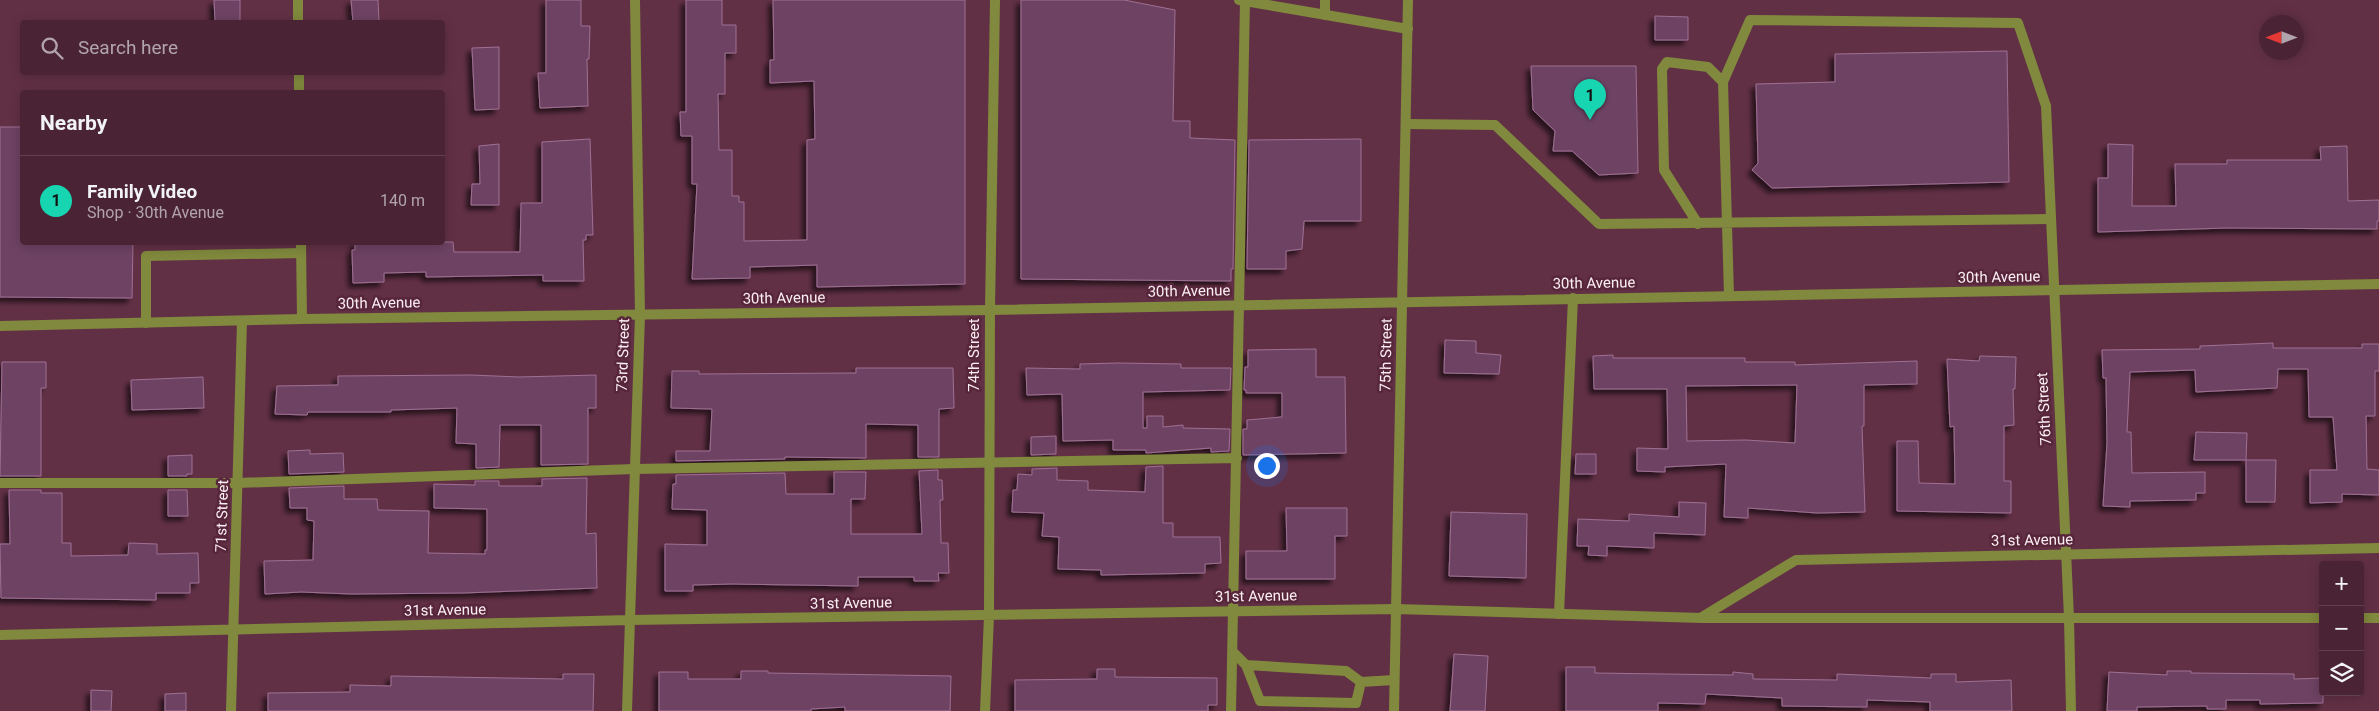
<!DOCTYPE html>
<meta charset="utf-8">
<style>
:root{--surface:#4a2434;--page:#543040;--text:#f1f3f6;--muted:#b2a4ac;--line:#61414f;--accent:#18d5b2}
body{margin:0;font-family:Roboto,sans-serif;background:var(--page);color:var(--text)}
.controls{position:absolute;right:15px;bottom:15px;display:grid;overflow:hidden;border-radius:5px;box-shadow:0 2px 12px #0003}
.controls button{width:45px;height:45px;display:grid;place-items:center;padding:0;border:0;border-bottom:1px solid var(--line);background:var(--surface);color:var(--text);font:25px sans-serif}
.compass{position:absolute;left:2259px;top:15px;width:45px;height:45px;border-radius:50%;background:var(--surface);box-shadow:0 2px 12px #0003;rotate:270deg}
.you{position:absolute;left:1266px;top:465px;width:18px;height:18px;margin:-12px;border:4px solid #fff;border-radius:50%;background:#1a73e8;box-shadow:0 0 0 8px #1a73e833}
.badge{display:grid;place-items:center;width:32px;height:32px;border-radius:50%;background:var(--accent);color:#111;font-size:16px;font-weight:700}
.pin{position:absolute;translate:-50% -41px;filter:drop-shadow(0 1px 2px #0008)}
.pin::after{content:'';position:absolute;top:26px;width:18px;height:15px;background:inherit;clip-path:polygon(0 0,100% 0,50% 100%)}
.list{margin:0;padding:0;list-style:none}
h2{display:flex;justify-content:space-between;align-items:center;height:65px;margin:0;padding:0 20px;font-size:21px}
h2 small{font-size:16px;font-weight:400;color:var(--muted)}
.list li{display:grid;grid-template-columns:32px 1fr auto;gap:15px;align-items:center;box-sizing:border-box;height:90px;padding:0 20px;border-top:1px solid var(--line)}
.list b{display:block;font-size:19px;white-space:nowrap}
.list p{margin:0;font-size:16px;white-space:nowrap;color:var(--muted)}
.list em{font-size:16px;font-style:normal;color:var(--muted)}
.icon{flex:none;width:28px;height:28px;fill:none;stroke:currentColor;stroke-width:2;stroke-linecap:round;stroke-linejoin:round}
.map{position:relative;flex:none;width:2379px;height:711px;overflow:hidden}
.search{position:absolute;background:var(--surface);box-shadow:0 2px 12px #0003;left:20px;top:20px;width:425px;height:55px;display:flex;align-items:center;gap:12px;box-sizing:border-box;padding:0 18px;border-radius:5px;color:var(--muted);font-size:19px}
.panel{position:absolute;background:var(--surface);box-shadow:0 2px 12px #0003;left:20px;top:90px;width:425px;height:155px;border-radius:5px}
.map>svg:first-child{display:block}
.building{fill:#6e4364;stroke:#9e7094;fill-rule:evenodd;filter:url(#shadow)}
.lines{fill:none;stroke-linecap:round;stroke-linejoin:round}
.service{stroke:#80893d;stroke-width:10}
.minor{stroke:#80893d;stroke-width:10}
.tertiary{stroke:#80893d;stroke-width:10}
.labels{text-anchor:middle;stroke-width:5;stroke-linejoin:round;paint-order:stroke}
.street-label{font-size:15px;fill:#fbeef2;stroke:#57263a}
</style>
<div class="map">
<svg width="2379" height="711" viewBox="0 0 2379 711">
<defs>
<filter id="shadow"><feDropShadow dx="-4.5" dy="4.5" stdDeviation="2.5" flood-color="#0009"/></filter>
</defs>
<rect width="100%" height="100%" fill="#623045"/>
<!-- building -->
<path class="building" d="M 214,0 L 240,0 L 240,21 L 215,21 Z
M 351,0 L 378,0 L 379,21 L 353,22 Z
M 546,0 L 581,0 L 581,26 L 590,26 L 589,59 L 587,59 L 588,106 L 540,108 L 538,73 L 546,73 Z
M 686,0 L 722,0 L 722,25 L 736,25 L 736,53 L 725,53 L 725,94 L 718,94 L 719,150 L 732,150 L 732,196 L 739,196 L 739,202 L 744,202 L 744,241 L 807,240 L 807,140 L 815,139 L 814,81 L 770,83 L 770,60 L 774,60 L 773,0 L 965,0 L 965,284 L 817,287 L 817,265 L 750,267 L 750,278 L 692,279 L 697,184 L 692,184 L 692,136 L 681,136 L 680,112 L 686,112 Z
M 1021,0 L 1124,0 L 1175,10 L 1173,121 L 1190,121 L 1190,138 L 1235,140 L 1233,269 L 1231,269 L 1231,281 L 1021,279 Z
M 1655,16 L 1688,17 L 1688,40 L 1655,40 Z
M 499,47 L 499,109 L 475,110 L 472,48 Z
M 2007,51 L 2009,182 L 1772,188 L 1752,170 L 1758,163 L 1756,84 L 1835,82 L 1835,54 Z
M 1531,66 L 1636,66 L 1638,173 L 1599,175 L 1572,151 L 1553,151 L 1555,131 L 1533,110 Z
M 0,127 L 22,127 L 22,242 L 133,242 L 132,298 L 0,297 Z
M 590,139 L 593,235 L 586,235 L 586,240 L 583,240 L 584,281 L 543,281 L 543,275 L 426,277 L 426,272 L 384,273 L 384,282 L 353,283 L 352,250 L 355,250 L 355,242 L 453,242 L 454,252 L 520,252 L 521,203 L 542,203 L 542,142 Z
M 1361,139 L 1361,221 L 1304,221 L 1302,249 L 1286,251 L 1286,269 L 1247,269 L 1249,140 Z
M 499,144 L 499,205 L 471,205 L 472,184 L 480,184 L 479,146 Z
M 2108,144 L 2133,145 L 2132,206 L 2176,206 L 2175,164 L 2227,164 L 2227,160 L 2321,160 L 2320,147 L 2347,146 L 2348,201 L 2379,200 L 2379,221 L 2377,221 L 2377,229 L 2227,228 L 2098,232 L 2098,178 L 2108,178 Z
M 1445,340 L 1476,341 L 1476,353 L 1501,355 L 1499,374 L 1444,373 Z
M 2273,343 L 2273,348 L 2362,348 L 2362,344 L 2379,344 L 2379,371 L 2375,371 L 2375,416 L 2366,416 L 2367,469 L 2379,470 L 2379,495 L 2342,494 L 2342,502 L 2310,503 L 2310,470 L 2337,470 L 2333,417 L 2309,417 L 2308,369 L 2278,369 L 2277,388 L 2196,392 L 2195,370 L 2130,372 L 2127,432 L 2131,432 L 2132,473 L 2205,472 L 2205,493 L 2196,493 L 2196,500 L 2130,501 L 2130,507 L 2103,506 L 2107,443 L 2106,378 L 2103,378 L 2102,350 L 2200,349 L 2200,346 Z
M 1316,349 L 1316,377 L 1345,377 L 1346,453 L 1243,455 L 1243,429 L 1247,429 L 1247,420 L 1282,417 L 1282,393 L 1246,393 L 1246,390 L 1244,390 L 1245,367 L 1248,367 L 1248,350 Z
M 1613,355 L 1613,358 L 1745,358 L 1745,362 L 1795,362 L 1795,365 L 1917,361 L 1917,384 L 1864,385 L 1864,426 L 1862,426 L 1865,512 L 1817,513 L 1748,508 L 1748,518 L 1724,517 L 1726,464 L 1665,467 L 1665,472 L 1637,471 L 1637,448 L 1668,449 L 1667,389 L 1594,389 L 1593,356 ZM 1797,385 L 1795,443 L 1746,440 L 1687,441 L 1686,386 Z
M 1980,356 L 2016,357 L 2015,389 L 2013,389 L 2014,425 L 2004,426 L 2004,481 L 2011,481 L 2011,513 L 1897,511 L 1897,441 L 1918,441 L 1919,483 L 1955,484 L 1954,426 L 1950,427 L 1947,359 L 1979,361 Z
M 2,362 L 46,362 L 46,388 L 41,388 L 41,476 L 0,476 Z
M 1118,363 L 1181,364 L 1181,368 L 1231,368 L 1230,390 L 1143,392 L 1143,428 L 1147,428 L 1147,416 L 1163,416 L 1163,427 L 1183,425 L 1183,428 L 1230,429 L 1229,451 L 1211,452 L 1211,448 L 1146,453 L 1146,450 L 1113,450 L 1113,440 L 1063,441 L 1062,394 L 1027,395 L 1026,368 L 1080,369 L 1080,364 Z
M 856,368 L 953,368 L 954,408 L 939,409 L 939,457 L 918,457 L 918,425 L 866,424 L 866,458 L 785,457 L 785,459 L 676,461 L 676,451 L 710,451 L 712,409 L 671,408 L 672,371 L 699,371 L 699,374 L 856,373 Z
M 471,375 L 519,377 L 596,375 L 596,408 L 588,408 L 588,464 L 541,465 L 541,425 L 500,425 L 499,467 L 476,468 L 476,444 L 456,443 L 457,408 L 391,410 L 391,412 L 308,412 L 307,415 L 275,414 L 277,386 L 338,385 L 338,376 Z
M 203,377 L 204,408 L 132,410 L 131,380 Z
M 2196,432 L 2247,433 L 2246,460 L 2194,460 Z
M 1056,436 L 1056,454 L 1031,455 L 1031,437 Z
M 310,450 L 310,454 L 343,453 L 344,472 L 289,474 L 288,451 Z
M 1576,454 L 1596,454 L 1596,474 L 1575,474 Z
M 192,455 L 192,474 L 187,474 L 187,476 L 168,476 L 168,456 Z
M 2246,460 L 2276,460 L 2275,502 L 2246,502 Z
M 1163,466 L 1163,523 L 1173,523 L 1173,537 L 1220,537 L 1221,563 L 1205,564 L 1205,573 L 1101,575 L 1101,570 L 1058,569 L 1059,537 L 1042,536 L 1044,513 L 1012,512 L 1013,490 L 1017,490 L 1018,474 L 1032,475 L 1032,469 L 1057,468 L 1057,480 L 1088,481 L 1088,490 L 1145,492 L 1146,467 Z
M 938,470 L 938,480 L 942,480 L 943,500 L 940,500 L 941,543 L 948,543 L 949,573 L 938,573 L 939,581 L 914,581 L 914,577 L 858,577 L 858,586 L 732,584 L 693,585 L 693,591 L 665,591 L 665,544 L 707,545 L 707,510 L 672,509 L 673,484 L 676,484 L 676,475 L 785,473 L 786,494 L 834,494 L 834,472 L 866,472 L 865,499 L 851,499 L 851,534 L 922,534 L 919,471 Z
M 587,478 L 586,534 L 596,533 L 597,588 L 463,593 L 352,594 L 301,592 L 265,594 L 264,561 L 313,560 L 314,521 L 307,520 L 307,508 L 290,508 L 289,488 L 344,486 L 344,499 L 377,499 L 378,510 L 429,511 L 428,553 L 485,554 L 485,550 L 487,550 L 487,509 L 434,508 L 434,484 L 475,485 L 475,481 L 499,481 L 499,486 L 542,486 L 542,479 Z
M 9,490 L 41,490 L 41,493 L 62,493 L 62,543 L 71,543 L 71,556 L 128,555 L 129,543 L 157,544 L 157,554 L 198,553 L 199,583 L 190,583 L 190,593 L 156,593 L 156,600 L 1,598 L 0,544 L 10,544 Z
M 168,490 L 187,490 L 188,516 L 168,516 Z
M 1679,502 L 1706,503 L 1705,535 L 1654,533 L 1654,548 L 1607,546 L 1607,556 L 1588,555 L 1589,546 L 1577,546 L 1578,519 L 1629,521 L 1629,514 L 1679,517 Z
M 1286,508 L 1347,508 L 1347,536 L 1335,536 L 1335,579 L 1246,579 L 1246,551 L 1287,551 Z
M 1451,512 L 1527,514 L 1526,578 L 1449,576 Z
M 1454,654 L 1488,656 L 1485,711 L 1450,711 Z
M 1566,667 L 1595,667 L 1595,673 L 1733,675 L 1733,672 L 1753,674 L 1753,679 L 1837,680 L 1837,674 L 1931,678 L 1931,674 L 1956,674 L 1956,682 L 2011,680 L 2012,711 L 1930,711 L 1930,702 L 1867,700 L 1867,707 L 1782,706 L 1782,698 L 1706,694 L 1705,704 L 1658,703 L 1658,711 L 1566,711 Z
M 1097,669 L 1115,669 L 1115,677 L 1217,678 L 1217,705 L 1208,705 L 1208,711 L 1015,711 L 1015,680 L 1097,679 Z
M 741,671 L 768,671 L 768,673 L 951,676 L 950,711 L 845,711 L 845,707 L 811,709 L 811,711 L 659,711 L 659,672 L 688,672 L 688,679 L 741,679 Z
M 2167,671 L 2191,671 L 2191,673 L 2294,674 L 2294,679 L 2323,678 L 2323,703 L 2260,704 L 2260,700 L 2226,700 L 2226,709 L 2207,709 L 2207,706 L 2137,707 L 2137,711 L 2107,711 L 2109,672 L 2167,675 Z
M 563,674 L 594,674 L 593,711 L 268,711 L 268,693 L 350,692 L 350,685 L 391,686 L 391,676 L 563,679 Z
M 91,690 L 112,691 L 111,711 L 91,711 Z
M 186,693 L 186,711 L 165,711 L 165,694 Z"/>
<g class="lines">
<!-- service -->
<path class="service" d="M 1325,15 L 1325,0
M 1723,82 L 1750,20 L 2018,23 L 2046,106
M 1406,124 L 1495,125 L 1599,224 L 2050,219
M 1698,224 L 1664,170 L 1662,69 L 1667,62 L 1708,67 L 1723,82 L 1729,296
M 146,323 L 146,256 L 301,253
M 0,483 L 238,483 L 634,469 L 1237,458
M 1559,614 L 1573,298
M 1233,652 L 1246,665 L 1260,701 L 1356,703 L 1361,682
M 1246,665 L 1346,671 L 1361,682 L 1394,680
M 1231,711 L 1245,1"/>
<!-- minor -->
<path class="minor" d="M 298,0 L 298,22
M 1239,0 L 1408,29
M 299,72 L 299,92
M 2046,106 L 2069,618 L 2071,711
M 301,242 L 302,319
M 1702,617 L 1796,560 L 2379,548
M 2360,618 L 2379,618
M 0,635 L 630,620 L 1396,609 L 1702,618 L 2323,618
M 231,711 L 242,321
M 627,711 L 640,315 L 635,0
M 985,711 L 989,616 L 990,310 L 995,0"/>
<!-- tertiary -->
<path class="tertiary" d="M 0,326 L 302,319 L 990,310 L 2379,284
M 1394,711 L 1408,0"/>
</g>
<g class="labels">
<!-- street labels -->
<g class="street-label">
<text transform="translate(1999 277) rotate(-1)" y="5">30th Avenue</text>
<text transform="translate(1594 283) rotate(-1)" y="5">30th Avenue</text>
<text transform="translate(1189 291) rotate(-1)" y="5">30th Avenue</text>
<text transform="translate(784 298) rotate(-1)" y="5">30th Avenue</text>
<text transform="translate(379 303) rotate(-1)" y="5">30th Avenue</text>
<text transform="translate(623 355) rotate(-88)" y="5">73rd Street</text>
<text transform="translate(974 355) rotate(-90)" y="5">74th Street</text>
<text transform="translate(1386 355) rotate(-89)" y="5">75th Street</text>
<text transform="translate(2044 409) rotate(-93)" y="5">76th Street</text>
<text transform="translate(222 516) rotate(-88)" y="5">71st Street</text>
<text transform="translate(2032 540) rotate(-1)" y="5">31st Avenue</text>
<text transform="translate(1256 596) rotate(-1)" y="5">31st Avenue</text>
<text transform="translate(851 603) rotate(-1)" y="5">31st Avenue</text>
<text transform="translate(445 610) rotate(-1)" y="5">31st Avenue</text>
</g>
</g>
</svg>
<div class="controls">
<button>+</button>
<button>−</button>
<button><svg class="icon" aria-label="layers" viewBox="0 0 24 24"><path d="M12 4l9 5-9 5-9-5zM3 14l9 5 9-5"/></svg></button>
</div>
<svg class="compass" viewBox="-18 -18 36 36"><path d="M0-13l5 13h-10z" fill="#e53935"/><path d="M0 13l5-13h-10z" fill="#b2a4ac"/></svg>
<div class="you"></div>
<div class="pin badge" style="left:1590px;top:120px">1</div>
<div class="search"><svg class="icon" aria-label="search" viewBox="0 0 24 24"><circle cx="10" cy="10" r="6"/><path d="M15 15l6 6"/></svg>Search here</div>
<section class="panel">
<h2>Nearby<small></small></h2>
<ul class="list">
<li><span class="badge">1</span><div><b>Family Video</b><p>Shop · 30th Avenue</p></div><em>140 m</em></li>
</ul>
</section>
</div>
